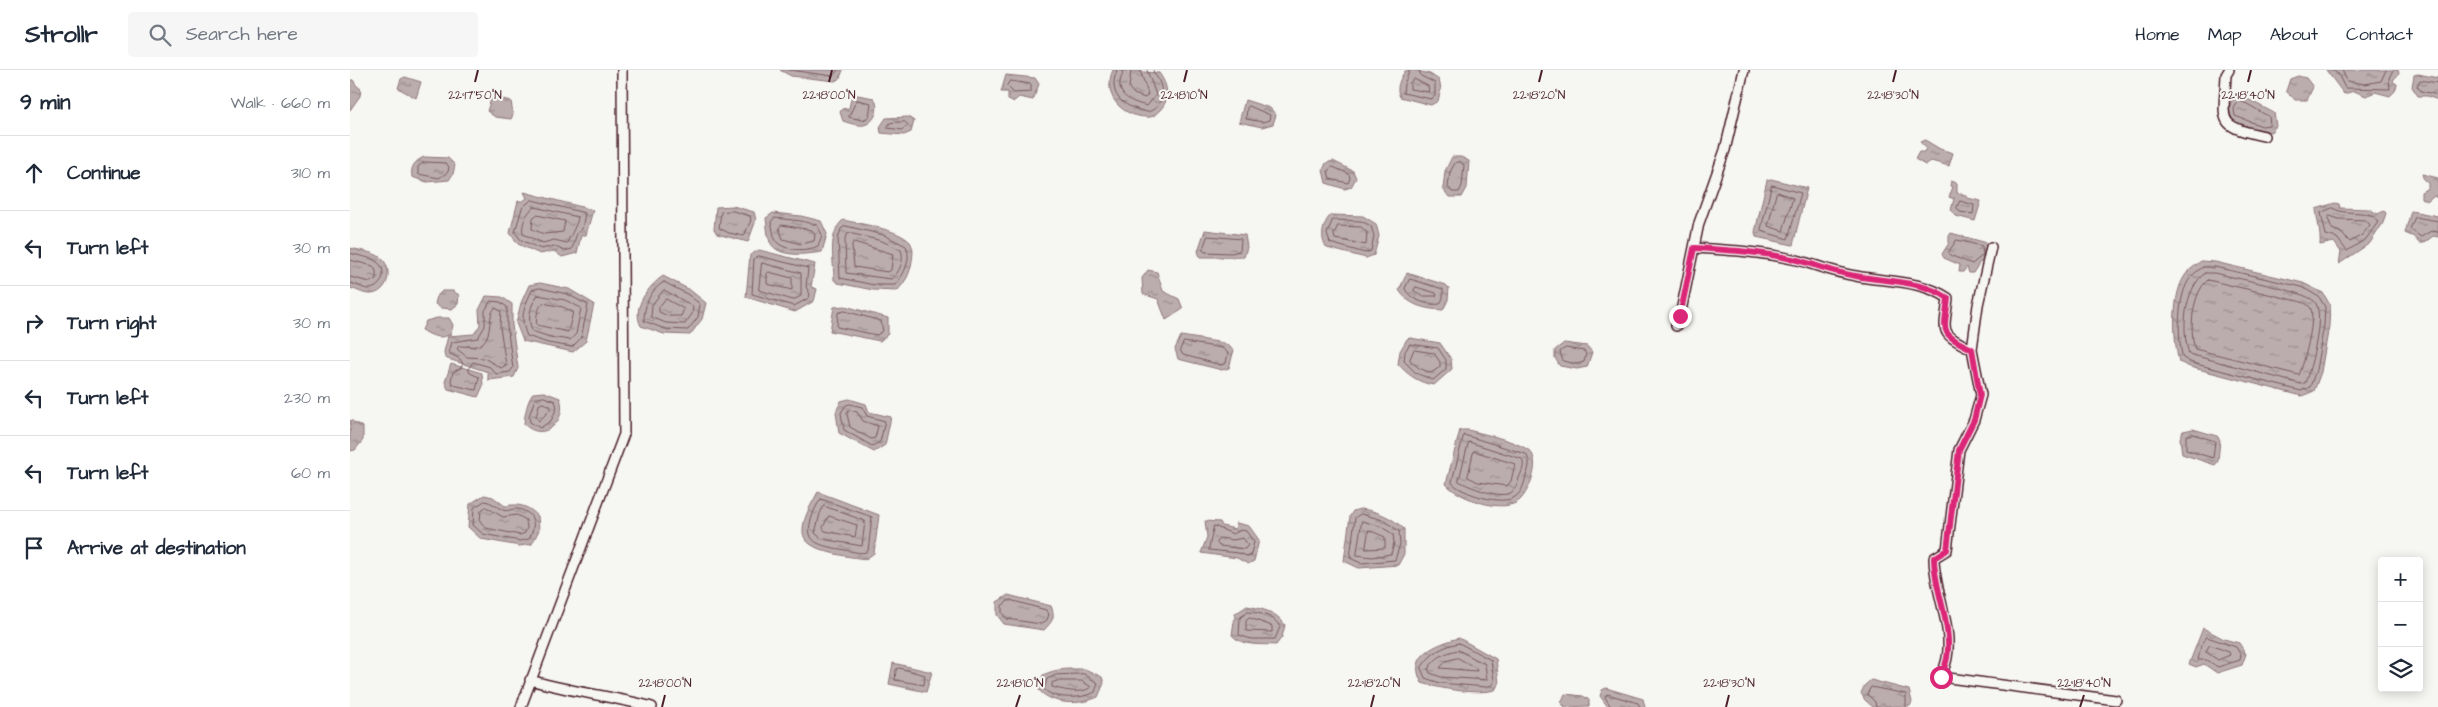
<!DOCTYPE html>
<meta charset="utf-8">
<style>
:root{--surface:#fff;--page:#f6f6f7;--text:#1f2937;--muted:#747a83;--line:#e0e1e3}
body{margin:0;font-family:"Architects Daughter",sans-serif;background:var(--page);color:var(--text)}
.controls{position:absolute;right:15px;bottom:15px;display:grid;overflow:hidden;border-radius:5px;box-shadow:0 2px 12px #0003}
.controls button{width:45px;height:45px;display:grid;place-items:center;padding:0;border:0;border-bottom:1px solid var(--line);background:var(--surface);color:var(--text);font:25px sans-serif}
.stop{position:absolute;width:15px;height:15px;margin:-11px;border:4px solid #db2777;border-radius:50%;background:#fff}
.stop.end{background:#db2777;border-color:#fff;box-shadow:0 1px 5px #0008}
.list{margin:0;padding:0;list-style:none}
h2{display:flex;justify-content:space-between;align-items:center;height:65px;margin:0;padding:0 20px;font-size:21px}
h2 small{font-size:16px;font-weight:400;color:var(--muted)}
.list li{display:grid;grid-template-columns:32px 1fr auto;gap:15px;align-items:center;box-sizing:border-box;height:75px;padding:0 20px;border-top:1px solid var(--line)}
.list b{display:block;font-size:19px;white-space:nowrap}
.list em{font-size:16px;font-style:normal;color:var(--muted)}
.icon{flex:none;width:28px;height:28px;fill:none;stroke:currentColor;stroke-width:2;stroke-linecap:round;stroke-linejoin:round}
.map{position:relative;flex:none;width:2088px;height:637px;overflow:hidden}
header{display:flex;align-items:center;gap:30px;box-sizing:border-box;height:70px;padding:0 25px;background:var(--surface);border-bottom:1px solid var(--line)}
header strong{font-size:24px}
nav{display:flex;gap:28px;margin-inline-start:auto;font-size:18px}
.search{width:350px;height:45px;background:var(--page);display:flex;align-items:center;gap:12px;box-sizing:border-box;padding:0 18px;border-radius:5px;color:var(--muted);font-size:19px}
main{display:flex}
aside{flex:1;background:var(--surface)}
.map>svg:first-child{display:block}
.water{fill:url(#water-ripples);stroke:#8e747a}
.lines{fill:none;stroke-linecap:round;stroke-linejoin:round}
.shore{stroke:#77585f;stroke-width:1}
.minor-casing{stroke:#4a1f2b;stroke-width:12}
.minor{stroke:#f6f6f2;stroke-width:9}
.route{stroke:#db2777;stroke-width:6}
.ticks{fill:none;stroke:#4a1f2b;stroke-width:2}
.ticks-label{font-size:12px;text-anchor:middle;fill:#4a1f2b;stroke:#f6f6f2;stroke-width:4;stroke-linejoin:round;paint-order:stroke}
</style>
<header>
<strong>Strollr</strong>
<div class="search"><svg class="icon" aria-label="search" viewBox="0 0 24 24"><circle cx="10" cy="10" r="6"/><path d="M15 15l6 6"/></svg>Search here</div>
<nav><a>Home</a><a>Map</a><a>About</a><a>Contact</a></nav>
</header>
<main>
<aside>
<h2>9 min<small>Walk · 660 m</small></h2>
<ul class="list">
<li><svg class="icon" aria-label="ahead" viewBox="0 0 24 24"><path d="M12 20V5M6 11l6-6 6 6"/></svg><div><b>Continue</b></div><em>310 m</em></li>
<li><svg class="icon" aria-label="left" viewBox="0 0 24 24"><path d="M17 20v-9H6M10 6l-5 5 5 5"/></svg><div><b>Turn left</b></div><em>30 m</em></li>
<li><svg class="icon" aria-label="right" viewBox="0 0 24 24"><path d="M7 20v-9h11M14 6l5 5-5 5"/></svg><div><b>Turn right</b></div><em>30 m</em></li>
<li><svg class="icon" aria-label="left" viewBox="0 0 24 24"><path d="M17 20v-9H6M10 6l-5 5 5 5"/></svg><div><b>Turn left</b></div><em>230 m</em></li>
<li><svg class="icon" aria-label="left" viewBox="0 0 24 24"><path d="M17 20v-9H6M10 6l-5 5 5 5"/></svg><div><b>Turn left</b></div><em>60 m</em></li>
<li><svg class="icon" aria-label="arrive" viewBox="0 0 24 24"><path d="M6 21V4h12l-3 4 3 4H6"/></svg><div><b>Arrive at destination</b></div></li>
</ul>
</aside>
<div class="map">
<svg width="2088" height="637" viewBox="0 0 2088 637">
<defs>
<pattern id="water-ripples" width="26" height="14" patternUnits="userSpaceOnUse" patternTransform="scale(1.25)"><rect width="26" height="14" fill="#bbadae"/><path d="M2 4q2-2 4 0t4 0M15 11q2-2 4 0t4 0" fill="none" stroke="#9a8c8e"/></pattern>
</defs>
<rect width="100%" height="100%" fill="#f6f6f2"/>
<filter id="ink" filterUnits="userSpaceOnUse"><feTurbulence type="fractalNoise" baseFrequency=".02" numOctaves="2"/><feDisplacementMap in="SourceGraphic" scale="10" xChannelSelector="R" yChannelSelector="G"/><feConvolveMatrix kernelMatrix="1 2 1 2 8 2 1 2 1" color-interpolation-filters="sRGB"/></filter>
<g filter="url(#ink)">
<!-- water -->
<path class="water" d="M 430,0 L 493,0 L 490,8 L 485,11 L 441,6 Z
M 763,0 L 809,3 C 818,15 821,30 809,41 C 805,45 802,48 796,47 C 770,46 752,24 763,0 Z
M 1063,0 L 1080,4 L 1089,10 L 1091,19 L 1088,31 L 1081,35 L 1050,27 C 1045,18 1050,9 1055,1 Z
M 1976,0 L 2048,0 L 2049,4 L 2044,9 L 2043,12 L 2047,14 L 2045,21 L 2040,26 L 2025,22 L 2016,26 L 2004,21 L 1994,24 Z
M 2068,4 L 2088,8 L 2088,30 L 2077,26 L 2068,26 L 2062,17 L 2064,5 Z
M 656,5 L 685,8 L 689,14 L 683,30 L 669,27 L 663,32 L 658,30 L 658,22 L 651,22 Z
M 1948,6 L 1956,8 L 1963,17 L 1957,30 L 1945,30 L 1936,21 L 1940,9 Z
M 55,7 L 71,12 L 66,28 L 48,18 L 51,9 Z
M 0,10 L 3,10 L 6,15 L 11,19 L 10,26 L 0,40 Z
M 502,24 L 524,28 C 530,37 526,52 514,55 C 508,56 499,53 493,51 L 490,42 L 492,39 L 499,38 Z
M 1890,25 L 1924,43 L 1926,56 L 1921,62 L 1891,55 L 1879,49 L 1878,39 L 1883,28 Z
M 148,28 L 161,31 L 163,45 L 161,49 L 145,47 L 137,41 L 141,29 Z
M 895,30 L 920,38 L 926,45 L 923,54 L 912,57 L 889,52 Z
M 558,47 L 564,51 L 561,62 L 554,65 L 531,63 L 530,57 L 536,48 Z
M 1575,70 L 1590,79 L 1603,83 L 1599,96 L 1581,91 L 1575,95 L 1565,89 L 1569,82 L 1574,82 L 1576,78 L 1570,72 Z
M 74,87 L 98,88 L 105,95 L 103,104 L 99,110 L 77,112 L 62,107 C 60,97 65,91 74,87 Z
M 1102,87 L 1111,87 L 1119,91 L 1117,118 L 1112,127 L 1099,127 L 1093,119 L 1095,101 Z
M 983,91 L 1003,101 L 1006,108 L 1001,117 L 995,119 L 976,113 L 973,100 L 976,93 Z
M 2072,104 L 2088,108 L 2088,128 L 2083,126 L 2077,131 L 2071,128 L 2071,122 L 2078,118 L 2078,113 L 2074,110 Z
M 1421,109 L 1457,118 L 1443,175 L 1406,167 L 1405,162 L 1417,110 Z
M 1601,111 L 1607,113 L 1607,123 L 1615,125 L 1617,128 L 1631,131 L 1625,151 L 1606,146 L 1601,140 L 1604,129 L 1599,127 L 1603,117 L 1600,116 Z
M 174,122 L 243,140 L 236,165 L 231,165 L 227,183 L 212,187 L 204,181 L 190,184 L 168,174 L 160,163 L 168,131 L 173,131 L 177,128 Z
M 1985,133 L 1989,134 L 1990,138 L 2019,139 L 2028,144 L 2034,141 L 2036,143 L 2033,153 L 2020,173 L 1989,194 L 1991,182 L 1984,172 L 1970,175 C 1971,162 1967,151 1966,139 Z
M 383,136 L 404,142 L 406,150 L 398,172 L 367,164 L 364,159 L 366,137 Z
M 2061,141 L 2088,146 L 2088,167 L 2083,166 L 2074,173 L 2069,173 L 2064,167 L 2055,163 Z
M 423,143 L 451,146 L 471,151 L 477,164 L 472,182 C 458,184 428,189 420,172 C 417,165 417,155 416,148 Z
M 981,145 L 1013,146 L 1026,154 L 1029,166 L 1024,185 L 1016,188 L 977,178 C 969,169 973,152 981,145 Z
M 493,150 C 511,154 548,159 560,172 C 564,178 563,184 562,191 C 560,204 556,211 547,221 L 523,220 L 488,213 L 484,210 C 484,191 477,164 493,150 Z
M 855,160 L 895,165 L 897,177 L 894,187 L 850,187 L 848,181 Z
M 1601,163 L 1637,173 L 1634,191 L 1630,192 L 1623,203 L 1619,203 L 1617,197 L 1613,202 L 1609,202 L 1610,195 L 1594,188 L 1592,184 L 1599,173 L 1599,166 Z
M 0,178 C 8,180 23,182 30,187 C 45,198 38,225 19,224 C 13,224 5,219 0,218 Z
M 409,180 L 465,194 L 461,217 L 467,219 L 464,231 L 445,242 L 396,227 L 400,185 Z
M 1851,191 L 1865,192 L 1953,213 L 1973,223 L 1980,235 L 1979,256 L 1971,302 L 1964,321 L 1952,326 L 1840,297 L 1829,292 C 1823,269 1821,224 1836,204 C 1840,199 1846,195 1851,191 Z
M 798,200 L 807,202 L 813,221 L 829,229 L 833,239 L 816,250 L 808,229 L 793,224 L 792,208 Z
M 1057,203 L 1096,215 L 1099,218 L 1098,230 L 1093,240 C 1075,239 1059,236 1049,220 Z
M 313,206 L 340,220 L 356,233 L 352,249 L 340,265 L 314,264 L 291,256 C 281,237 299,216 313,206 Z
M 190,213 L 219,219 L 244,234 L 236,271 L 223,282 L 173,271 L 166,253 L 171,233 L 179,215 Z
M 92,221 L 103,221 L 109,225 L 108,234 L 102,239 L 91,238 L 85,234 L 87,226 Z
M 136,226 L 152,227 L 162,234 L 162,255 L 168,298 L 164,307 L 138,310 L 138,302 L 95,288 L 94,282 L 98,266 L 124,264 L 130,255 L 129,240 Z
M 495,236 L 538,248 L 538,264 L 530,271 L 480,261 L 484,237 Z
M 87,248 L 99,248 L 103,255 L 101,264 C 90,270 82,266 72,260 L 76,251 Z
M 831,266 L 874,273 L 884,280 L 879,298 L 872,300 L 828,289 L 825,279 Z
M 1060,268 L 1090,273 L 1101,289 L 1102,299 L 1084,315 C 1069,313 1058,305 1048,294 L 1050,281 L 1057,269 Z
M 1214,273 L 1237,276 L 1242,282 L 1237,297 L 1227,299 L 1210,296 L 1205,288 L 1205,280 Z
M 101,294 L 132,303 L 133,316 L 128,327 L 98,319 L 95,312 Z
M 194,322 L 210,328 C 218,350 194,374 174,354 C 175,343 177,332 183,323 Z
M 499,329 L 516,334 L 519,342 L 541,347 L 535,375 L 524,382 L 489,363 L 486,342 L 491,331 Z
M 0,350 L 13,357 L 13,370 L 5,380 L 0,381 Z
M 1843,359 L 1867,366 L 1870,370 L 1868,391 L 1865,395 L 1832,384 L 1830,368 L 1833,361 Z
M 1110,360 L 1118,360 C 1137,365 1160,369 1177,379 C 1193,388 1180,420 1170,430 C 1154,445 1108,428 1096,414 Z
M 468,422 L 529,445 L 524,483 L 516,489 C 501,487 453,482 453,462 C 452,449 462,433 468,422 Z
M 134,425 L 143,427 L 155,436 C 169,433 178,436 188,446 L 189,460 L 182,474 L 170,476 L 131,469 L 118,457 L 120,434 Z
M 1010,439 C 1026,440 1043,448 1054,459 L 1054,484 L 1048,495 L 1009,498 L 994,491 L 1000,446 L 1003,441 Z
M 855,451 L 870,452 L 872,456 L 885,459 L 886,453 L 899,456 L 909,470 L 904,491 L 898,494 L 887,488 L 851,483 L 857,467 Z
M 658,525 L 701,536 C 706,547 702,552 694,560 L 654,554 L 647,545 L 647,532 Z
M 897,536 C 912,539 926,541 935,555 L 932,567 L 926,575 C 913,574 892,577 882,565 L 885,544 Z
M 1853,558 L 1874,569 L 1889,573 L 1896,584 L 1892,595 L 1867,603 L 1854,594 L 1846,597 L 1839,594 Z
M 1109,568 L 1146,589 L 1149,613 L 1145,620 C 1126,625 1091,619 1072,613 C 1056,585 1087,574 1109,568 Z
M 543,593 L 582,602 L 576,622 L 539,614 Z
M 735,599 L 752,607 L 754,613 L 748,627 C 731,635 702,636 688,619 L 693,605 C 707,598 720,599 735,599 Z
M 1521,610 L 1559,620 L 1562,632 L 1560,636 L 1523,637 L 1515,630 L 1511,623 L 1515,615 Z
M 1256,618 L 1293,629 L 1295,637 L 1258,637 L 1250,626 L 1252,620 Z
M 1215,624 L 1233,626 L 1239,630 L 1239,636 L 1215,637 L 1211,633 Z"/>
<g class="lines">
<!-- shore -->
<path class="shore" d="M 439,0 L 483,6 L 488,0
M 767,0 C 766,4 764,8 764,12 C 763,32 781,38 797,42 C 811,39 815,24 809,11 C 807,6 804,5 803,0
M 773,0 C 773,4 771,7 770,12 C 768,28 785,33 797,36 L 806,25 L 797,0
M 781,0 L 779,18 L 784,24 L 795,28 L 798,24 L 790,0
M 1060,0 L 1054,14 L 1053,23 L 1081,29 L 1085,26 L 1085,13 L 1071,6 L 1069,0
M 1982,0 L 1988,4 L 1995,18 L 2040,19 L 2039,8 L 2043,0
M 1992,0 L 1997,11 L 2015,14 L 2031,11 L 2036,0
M 1064,9 L 1078,16 L 1079,22 L 1060,19 L 1060,13 Z
M 660,11 L 681,14 L 681,22 L 664,23 L 657,16 Z
M 2088,13 L 2070,10 L 2067,16 L 2071,21 L 2088,25
M 507,30 L 521,33 L 519,47 L 512,50 L 499,47 Z
M 1889,31 C 1901,34 1908,42 1919,46 L 1920,55 L 1912,56 L 1885,46 L 1884,39 Z
M 899,36 L 920,45 L 919,50 L 913,52 L 896,49 L 897,38 Z
M 555,52 L 558,55 L 553,60 L 537,58 L 540,53 Z
M 75,92 L 96,93 L 99,97 L 98,102 L 89,108 L 68,104 L 68,97 Z
M 1110,92 L 1114,95 L 1112,116 L 1109,122 L 1102,122 L 1098,117 L 1100,102 L 1105,93 Z
M 983,97 L 999,104 L 1000,108 L 998,113 L 980,109 L 978,101 Z
M 1422,115 L 1451,123 L 1438,169 L 1411,161 Z
M 1428,122 L 1443,128 L 1433,161 L 1418,156 L 1426,124 Z
M 182,130 L 235,143 L 232,159 L 227,163 L 222,179 L 214,181 L 204,176 L 191,179 L 171,170 L 165,162 L 172,138 Z
M 1610,131 L 1624,135 L 1623,144 L 1610,142 L 1607,138 Z
M 184,137 L 228,147 C 228,153 220,166 217,173 L 204,170 L 193,173 L 173,164 C 171,154 176,143 184,137 Z
M 1983,138 C 1995,147 2020,137 2028,152 L 2016,169 L 1997,181 L 1987,168 L 1976,165 L 1971,143 Z
M 383,141 L 400,146 L 401,150 L 394,166 L 379,163 L 369,158 L 371,142 Z
M 187,145 L 215,151 L 213,162 L 194,164 L 182,159 L 183,148 Z
M 1980,146 L 1989,149 L 2016,150 L 2020,155 L 2012,165 L 2000,172 L 1990,162 L 1982,159 L 1978,148 Z
M 425,148 L 451,151 L 467,155 L 472,165 L 468,176 C 458,181 435,182 426,171 C 423,166 423,158 421,152 Z
M 983,150 L 1011,151 L 1021,156 L 1024,166 L 1021,181 L 1015,183 L 980,173 L 977,164 Z
M 2088,151 L 2065,147 L 2060,159 L 2071,167 L 2081,161 L 2088,162
M 432,155 L 462,160 L 465,165 L 464,171 L 451,174 L 433,169 L 429,158 Z
M 496,156 L 534,165 L 556,176 C 562,189 554,205 545,215 L 524,215 L 490,208 L 488,168 L 491,159 Z
M 988,156 L 1011,157 L 1017,162 L 1016,175 L 985,169 L 984,165 Z
M 499,163 L 532,171 L 551,180 C 555,190 549,204 541,209 L 496,203 L 495,169 Z
M 858,166 L 891,169 L 890,181 L 881,183 L 855,182 L 853,179 Z
M 1607,170 L 1632,176 L 1633,185 L 1622,194 L 1600,185 L 1599,182 Z
M 504,172 L 543,184 L 541,200 L 538,202 L 504,197 L 502,175 Z
M 0,183 C 8,186 21,187 27,192 C 38,199 33,218 19,219 C 13,219 6,214 0,213
M 409,186 L 458,198 L 456,217 L 460,224 L 459,228 L 444,236 L 402,224 L 404,189 Z
M 0,190 L 23,196 L 26,201 L 26,209 L 20,212 L 0,207
M 412,193 L 451,203 L 451,226 L 443,230 L 409,220 Z
M 1853,197 L 1865,197 L 1952,217 L 1969,227 L 1975,237 L 1974,255 L 1966,300 L 1960,317 L 1951,321 L 1842,293 L 1833,288 C 1827,269 1827,223 1841,207 C 1844,203 1849,200 1853,197 Z
M 419,202 L 442,208 L 442,220 L 417,214 L 417,204 Z
M 1855,203 L 1864,203 C 1881,207 1954,221 1964,231 C 1976,242 1961,298 1955,313 L 1951,314 L 1839,284 C 1831,260 1834,219 1855,203 Z
M 1060,209 L 1093,219 L 1093,228 L 1090,234 C 1079,236 1060,230 1055,219 Z
M 1858,210 L 1948,231 C 1952,232 1959,234 1961,239 C 1965,251 1954,294 1949,305 L 1845,279 C 1839,260 1842,222 1858,210 Z
M 314,212 L 337,224 L 350,234 L 348,247 L 338,260 L 315,259 L 294,251 C 294,235 300,220 314,212 Z
M 1066,217 L 1086,223 L 1087,226 L 1074,226 L 1064,221 Z
M 190,218 L 217,224 L 238,235 L 231,268 L 222,277 L 198,273 L 177,266 C 169,247 174,238 182,220 Z
M 314,220 L 343,236 L 342,244 L 335,254 L 316,253 L 301,247 L 302,235 Z
M 188,225 L 215,230 L 231,238 L 226,264 L 220,270 L 200,267 L 182,261 C 177,249 180,235 188,225 Z
M 316,229 L 334,239 L 331,246 L 318,246 L 309,242 L 309,237 Z
M 141,231 L 150,232 L 157,237 L 157,256 L 163,298 L 160,302 L 146,304 L 140,297 L 123,292 L 118,299 L 120,303 L 129,307 L 126,320 L 103,315 L 101,311 L 103,302 L 111,298 L 113,294 L 110,289 L 99,283 L 102,272 L 128,268 L 135,256 L 135,241 Z
M 193,233 L 213,237 L 223,242 L 218,262 L 187,255 C 185,249 188,237 193,233 Z
M 145,238 L 151,241 L 150,257 L 156,295 L 151,298 L 134,288 L 117,287 L 107,279 L 109,276 C 114,276 120,277 126,276 C 145,272 136,245 145,238 Z
M 495,241 L 531,251 L 533,261 L 527,265 L 487,257 L 488,243 Z
M 834,272 L 872,278 L 878,283 L 876,293 L 871,295 L 833,285 L 830,280 Z
M 1060,274 L 1088,278 L 1096,290 L 1096,299 L 1083,310 L 1066,303 L 1054,291 L 1055,282 Z
M 1216,278 L 1234,281 L 1236,284 L 1234,292 L 1227,294 L 1213,291 L 1210,282 Z
M 1064,280 L 1084,283 L 1090,292 L 1090,297 L 1081,303 L 1069,298 L 1060,290 Z
M 194,327 L 205,331 L 207,337 L 201,351 L 190,358 L 180,352 L 179,346 L 185,329 Z
M 193,333 L 200,336 L 200,340 L 189,351 L 186,347 L 189,335 Z
M 500,334 L 512,337 L 517,346 L 535,351 L 530,372 L 522,376 L 494,360 L 491,343 L 495,336 Z
M 500,340 L 507,342 L 513,351 L 528,356 L 525,368 L 521,369 L 500,357 L 497,344 Z
M 1843,364 L 1865,371 L 1863,388 L 1836,380 L 1836,366 Z
M 1114,365 L 1176,384 C 1181,392 1179,398 1176,406 C 1174,414 1172,422 1165,427 C 1153,436 1112,424 1102,413 Z
M 1119,372 L 1172,389 C 1175,396 1172,401 1169,408 C 1168,413 1166,418 1162,422 C 1152,430 1119,417 1109,411 Z
M 1124,381 L 1165,394 L 1161,411 L 1157,416 L 1128,412 L 1118,407 Z
M 471,429 L 522,447 L 518,481 C 512,485 502,481 495,480 C 476,476 453,476 461,450 C 463,443 466,435 471,429 Z
M 135,431 C 142,432 146,437 153,440 C 158,442 163,438 168,439 C 186,443 186,456 179,469 L 170,471 L 133,464 L 123,455 L 124,438 Z
M 474,436 L 515,451 L 512,476 L 472,469 L 465,463 L 470,444 Z
M 136,437 L 153,447 L 167,445 L 176,450 L 177,458 L 175,463 L 170,465 L 136,458 L 130,451 L 131,441 Z
M 1011,444 L 1033,450 L 1049,461 L 1050,474 L 1045,490 L 1011,493 L 1000,488 L 1005,448 Z
M 479,446 L 507,455 L 505,467 L 475,461 L 473,458 Z
M 1012,451 L 1030,456 L 1043,464 L 1044,473 L 1041,484 L 1022,487 L 1007,485 Z
M 864,456 L 883,464 L 891,460 L 896,461 L 904,472 L 900,487 L 888,483 L 859,480 Z
M 1019,460 L 1035,467 L 1035,478 L 1016,479 Z
M 870,468 L 883,470 L 893,468 L 898,475 L 895,479 L 869,476 L 867,473 Z
M 660,530 L 696,540 L 699,544 L 697,550 L 691,554 L 657,549 L 652,543 L 652,536 Z
M 898,542 C 910,543 924,545 930,557 L 925,569 L 901,569 L 889,565 L 890,548 Z
M 900,548 L 922,556 L 922,562 L 896,561 L 896,551 Z
M 1857,567 L 1886,577 L 1891,585 L 1890,590 L 1868,597 L 1856,590 L 1848,590 L 1851,576 Z
M 1109,573 L 1141,590 L 1144,610 L 1142,615 L 1136,617 L 1090,613 L 1075,608 L 1071,598 C 1081,583 1091,577 1109,573 Z
M 1860,575 L 1879,582 L 1880,585 L 1868,590 L 1856,582 Z
M 1108,580 L 1135,594 L 1137,610 L 1091,607 L 1080,603 L 1078,599 C 1086,587 1094,583 1108,580 Z
M 1108,588 L 1126,598 L 1127,601 L 1090,598 L 1096,591 Z
M 549,598 L 575,605 L 574,615 L 545,610 L 546,600 Z
M 734,604 L 748,613 L 745,622 C 734,629 703,630 694,619 L 697,609 L 706,605 Z
M 707,611 L 732,611 L 741,617 C 731,625 714,620 702,617 L 702,613 Z
M 1261,637 L 1255,627 L 1257,624 L 1288,633 L 1290,637
M 1526,637 L 1525,632 L 1517,624 L 1521,617 L 1556,624 L 1556,637"/>
<defs>
<path id="minor" d="M 1879,0 L 1876,5 C 1874,51 1865,56 1914,66
M 1641,177 L 1628,235 L 1622,279 L 1631,325 L 1624,350 L 1609,380 L 1597,480 L 1584,488 C 1584,521 1603,555 1597,588 C 1596,594 1593,601 1591,607 L 1766,630
M 1344,178 C 1378,180 1413,182 1447,190 C 1466,195 1486,203 1506,206 C 1536,212 1571,210 1598,228 C 1595,261 1587,263 1622,279
M 1326,256 L 1330,246 L 1349,153 L 1375,80 L 1394,0
M 180,610 C 221,622 262,626 302,637
M 171,637 L 274,364 L 272,0"/>
</defs>
<!-- minor casing -->
<use href="#minor" class="minor-casing"/>
<!-- minor -->
<use href="#minor" class="minor"/>
</g>
</g>
<g class="lines" filter="url(#ink)">
<!-- route -->
<path class="route" d="M 1330,246 L 1344,178 C 1378,180 1413,182 1447,190 C 1466,195 1486,203 1506,206 C 1536,212 1571,210 1598,228 C 1595,261 1587,263 1622,279 L 1630,325 L 1624,350 L 1609,380 L 1597,480 L 1584,488 C 1584,521 1603,555 1597,588 C 1596,594 1593,601 1591,607"/>
</g>
<!-- ticks -->
<path class="ticks" d="M 125,12 L 128,0M 479,12 L 482,0M 834,12 L 837,0M 1189,12 L 1192,0M 1543,12 L 1546,0M 1898,12 L 1901,0M 312,637 L 315,625M 666,637 L 670,625M 1021,637 L 1024,625M 1376,637 L 1379,625M 1730,637 L 1734,625"/>
<g class="ticks-label">
<text x="125" y="29">22°17'50"N</text>
<text x="479" y="29">22°18'00"N</text>
<text x="834" y="29">22°18'10"N</text>
<text x="1189" y="29">22°18'20"N</text>
<text x="1543" y="29">22°18'30"N</text>
<text x="1898" y="29">22°18'40"N</text>
<text x="315" y="617">22°18'00"N</text>
<text x="670" y="617">22°18'10"N</text>
<text x="1024" y="617">22°18'20"N</text>
<text x="1379" y="617">22°18'30"N</text>
<text x="1734" y="617">22°18'40"N</text>
</g>
</svg>
<div class="controls">
<button>+</button>
<button>−</button>
<button><svg class="icon" aria-label="layers" viewBox="0 0 24 24"><path d="M12 4l9 5-9 5-9-5zM3 14l9 5 9-5"/></svg></button>
</div>
<div class="stop" style="left:1591px;top:607px"></div>
<div class="stop end" style="left:1330px;top:246px"></div>
</div>
</main>
